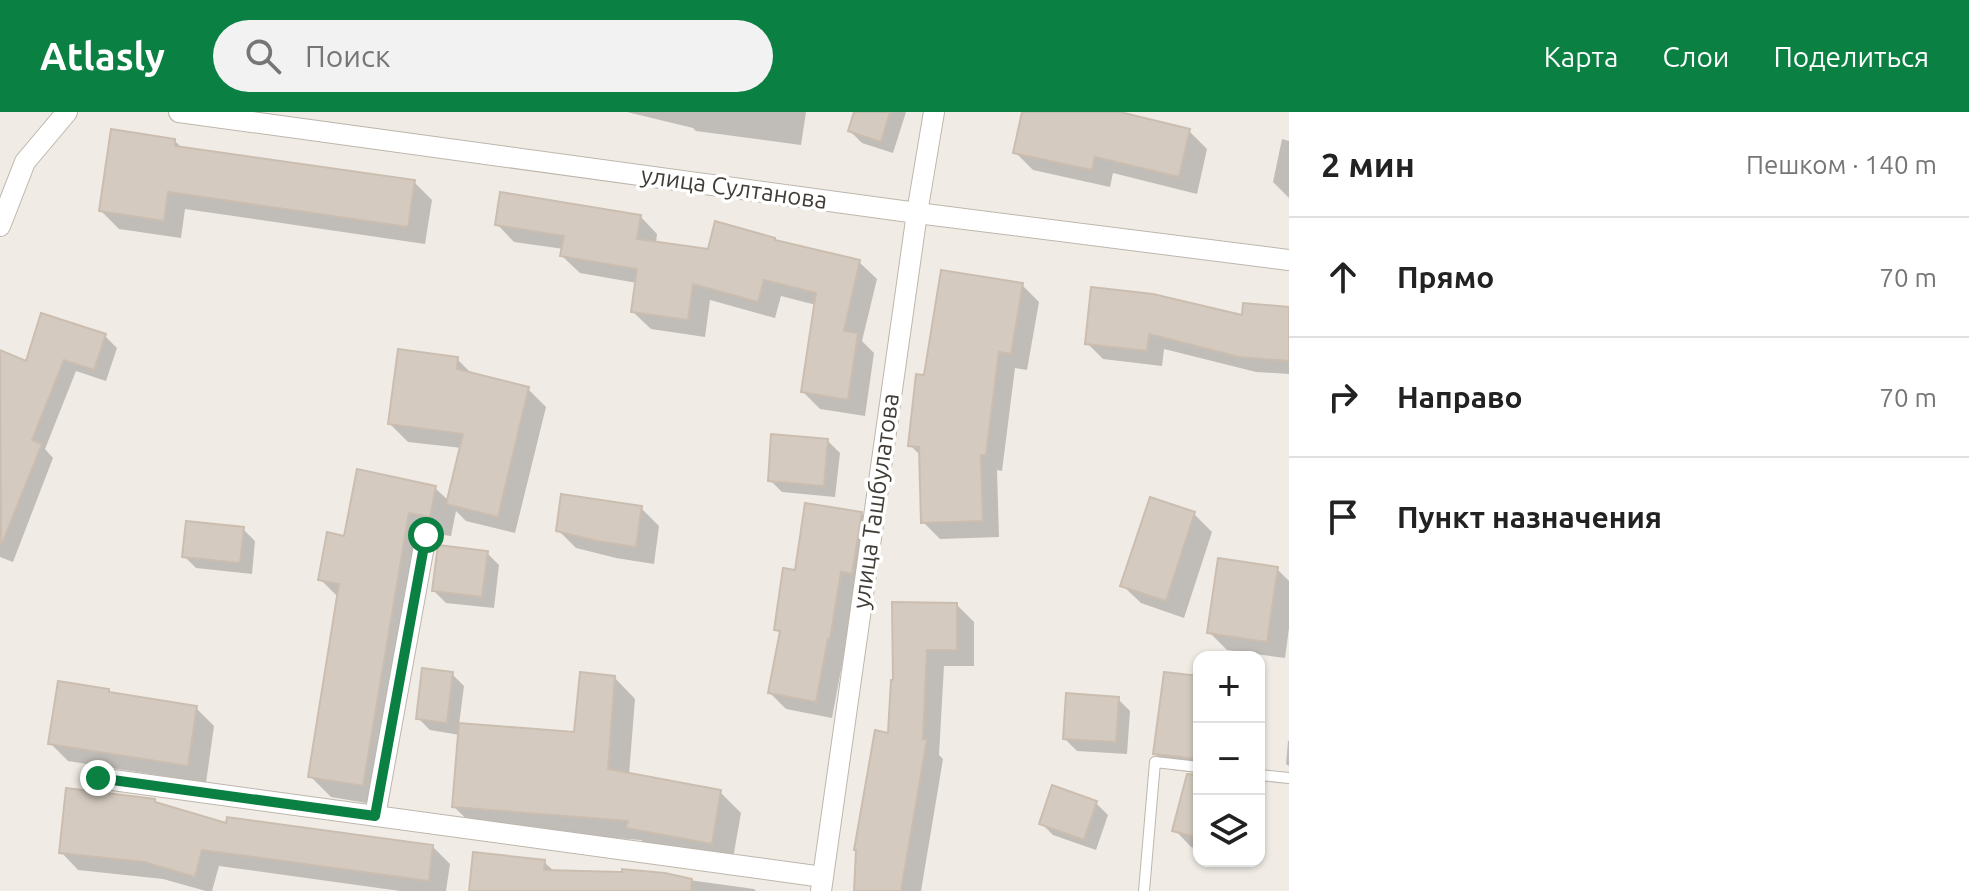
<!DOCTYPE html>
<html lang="ru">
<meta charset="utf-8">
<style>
:root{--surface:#fff;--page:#f2f2f2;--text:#222;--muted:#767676;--line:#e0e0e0;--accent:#0b8043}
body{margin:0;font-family:Ubuntu,sans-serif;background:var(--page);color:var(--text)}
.controls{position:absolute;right:24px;bottom:24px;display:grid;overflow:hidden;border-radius:16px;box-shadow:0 2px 6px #0004}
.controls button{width:72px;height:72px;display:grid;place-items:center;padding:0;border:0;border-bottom:2px solid var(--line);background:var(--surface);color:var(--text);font:40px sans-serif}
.stop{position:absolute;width:24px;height:24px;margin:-18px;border:6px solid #0b8043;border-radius:50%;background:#fff}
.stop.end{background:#0b8043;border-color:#fff;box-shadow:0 2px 8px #0008}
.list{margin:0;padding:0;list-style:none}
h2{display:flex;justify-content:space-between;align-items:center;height:104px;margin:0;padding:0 32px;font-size:34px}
h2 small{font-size:26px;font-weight:400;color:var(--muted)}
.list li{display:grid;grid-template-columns:52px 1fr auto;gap:24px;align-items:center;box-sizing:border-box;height:120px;padding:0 32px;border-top:2px solid var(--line)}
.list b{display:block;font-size:30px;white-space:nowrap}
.list em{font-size:26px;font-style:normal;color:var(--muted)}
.icon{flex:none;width:44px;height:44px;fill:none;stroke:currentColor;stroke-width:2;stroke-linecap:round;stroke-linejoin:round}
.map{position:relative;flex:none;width:1289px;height:779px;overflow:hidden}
header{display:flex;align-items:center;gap:48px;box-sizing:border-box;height:112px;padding:0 40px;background:var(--accent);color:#fff}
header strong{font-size:38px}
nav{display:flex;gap:44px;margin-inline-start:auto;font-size:28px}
.search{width:560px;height:72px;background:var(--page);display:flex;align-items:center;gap:20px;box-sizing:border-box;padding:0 28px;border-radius:44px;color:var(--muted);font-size:30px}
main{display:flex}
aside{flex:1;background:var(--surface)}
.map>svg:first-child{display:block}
.shadow{fill:#0003}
.building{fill:#d4cabf;stroke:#cbbeb0;stroke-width:2}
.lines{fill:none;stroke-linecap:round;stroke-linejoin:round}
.lane-casing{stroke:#beb6ac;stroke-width:12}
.street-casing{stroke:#beb6ac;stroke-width:22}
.lane{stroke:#fff;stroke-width:10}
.street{stroke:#fff;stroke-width:20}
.route{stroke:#0b8043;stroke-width:10}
.labels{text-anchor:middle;stroke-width:7;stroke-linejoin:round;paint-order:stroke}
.street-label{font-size:24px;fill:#423c36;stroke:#fff}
</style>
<header>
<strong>Atlasly</strong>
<div class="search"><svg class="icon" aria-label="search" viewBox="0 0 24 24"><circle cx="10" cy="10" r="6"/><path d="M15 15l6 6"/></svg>Поиск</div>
<nav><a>Карта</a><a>Слои</a><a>Поделиться</a></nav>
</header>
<main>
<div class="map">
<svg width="1289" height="779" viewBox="0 0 1289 779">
<rect width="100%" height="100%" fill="#f0ece5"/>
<!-- shadow -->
<path class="shadow" d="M 627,0 L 806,0 L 801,33 L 696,19 L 693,16 Z
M 856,0 L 906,0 L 893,41 L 862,31 L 850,19 Z
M 1024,0 L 1112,0 L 1189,19 L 1207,37 L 1197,82 L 1113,61 L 1110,75 L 1033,58 L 1015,40 Z
M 1282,27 L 1289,29 L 1289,86 L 1273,70 Z
M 175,29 L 183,37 L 414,70 L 432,88 L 425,132 L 185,97 L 181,126 L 119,117 L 101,99 Z
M 640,104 L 657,122 L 656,132 L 709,139 L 777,130 L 859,150 L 877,167 L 862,229 L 874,241 L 865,304 L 820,297 L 803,280 L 816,193 L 781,184 L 775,206 L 710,188 L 705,225 L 651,217 L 633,200 L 637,171 L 580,161 L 562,144 L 564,137 L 514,130 L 497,112 Z
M 1022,173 L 1039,190 L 1027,258 L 1015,256 L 1002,359 L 997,358 L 999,425 L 940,427 L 923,410 L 922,345 L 910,333 L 926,265 Z
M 1289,197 L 1289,262 L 1256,260 L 1164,237 L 1162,254 L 1103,247 L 1087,231 Z
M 105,224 L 117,236 L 106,269 L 76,259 L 45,337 L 53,346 L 13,450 L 0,445 L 0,248 L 2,241 L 27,251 Z
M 457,247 L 474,264 L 528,277 L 546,295 L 515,421 L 466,409 L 456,399 L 451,424 L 429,421 L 384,694 L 331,685 L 310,664 L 339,486 L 320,467 L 346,426 L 435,376 L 449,389 L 462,336 L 408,330 L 390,312 Z
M 828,329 L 840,341 L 835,385 L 782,380 L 770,368 Z
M 641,396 L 659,414 L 654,452 L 616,446 L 576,436 L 558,418 Z
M 861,401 L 877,418 L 846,542 L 844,542 L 832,606 L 786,597 L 770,581 L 781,522 L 776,517 L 796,460 Z
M 1194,402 L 1212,420 L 1184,506 L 1141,491 L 1123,474 Z
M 243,417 L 255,429 L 252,462 L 196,456 L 184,444 Z
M 487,441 L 499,453 L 494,496 L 446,491 L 434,479 Z
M 1277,457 L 1289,469 L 1289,516 L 1285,546 L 1227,538 L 1209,520 Z
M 957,493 L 974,510 L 974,554 L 944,554 L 939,643 L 943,647 L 921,779 L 856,779 L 890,623 L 893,570 Z
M 452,562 L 464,574 L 459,613 L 576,622 L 615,566 L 635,587 L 629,663 L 720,680 L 741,701 L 732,752 L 649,736 L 641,728 L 475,715 L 454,695 L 460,623 L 430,618 L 418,606 Z
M 1199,567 L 1199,661 L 1172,658 L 1155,642 Z
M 108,579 L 112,583 L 196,596 L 214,614 L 206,671 L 68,649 L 50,631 Z
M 1118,587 L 1130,599 L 1127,642 L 1077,639 L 1065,627 Z
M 1288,629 L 1289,629 L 1289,654 L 1286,652 Z
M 1199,664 L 1199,737 L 1191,735 L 1175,718 Z
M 154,689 L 159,693 L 228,713 L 433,735 L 450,752 L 446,779 L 400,779 L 219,754 L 212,779 L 206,779 L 163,767 L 78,758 L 61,740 Z
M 1096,691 L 1108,703 L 1096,738 L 1053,723 L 1041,711 Z
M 544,750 L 555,760 L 624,762 L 624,759 L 754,777 L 756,779 L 471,779 Z"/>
<!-- building -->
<path class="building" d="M 854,0 L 890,0 L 881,30 L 848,19 Z
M 1022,0 L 1120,0 L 1190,17 L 1179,65 L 1095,45 L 1092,58 L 1013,41 Z
M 111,17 L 175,27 L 175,34 L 415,68 L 408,115 L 168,80 L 164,109 L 99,99 Z
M 500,80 L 641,103 L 637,127 L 708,137 L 715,109 L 775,126 L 775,128 L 860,148 L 844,219 L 858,221 L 848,288 L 801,280 L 816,181 L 764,168 L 758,190 L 693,172 L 688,208 L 631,200 L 637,157 L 560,144 L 564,124 L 495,113 Z
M 941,158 L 1023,171 L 1011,242 L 999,240 L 986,343 L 981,343 L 983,409 L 921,411 L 919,335 L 908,334 L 916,262 L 924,263 Z
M 1091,175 L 1153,182 L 1242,203 L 1243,191 L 1289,195 L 1289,249 L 1239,245 L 1149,222 L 1147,239 L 1085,232 Z
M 41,201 L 106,222 L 94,258 L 64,248 L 32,328 L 42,332 L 1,434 L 0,238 L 26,249 Z
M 398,237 L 458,245 L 457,257 L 529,275 L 498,405 L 446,392 L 463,322 L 388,312 Z
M 771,322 L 828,327 L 824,374 L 768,369 Z
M 357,357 L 436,374 L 430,405 L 409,401 L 363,674 L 308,665 L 339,472 L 318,468 L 327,420 L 344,424 Z
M 561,382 L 642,394 L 636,435 L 597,429 L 556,419 Z
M 1150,385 L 1195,400 L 1166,489 L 1120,474 Z
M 805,391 L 862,400 L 852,462 L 841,460 L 830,527 L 828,527 L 816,590 L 768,581 L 780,519 L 774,518 L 783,456 L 795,458 Z
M 186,409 L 244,415 L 240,451 L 182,445 Z
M 438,433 L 488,439 L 482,485 L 432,479 Z
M 1218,446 L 1278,455 L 1267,530 L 1207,521 Z
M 892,490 L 957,491 L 957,538 L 927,538 L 923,627 L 927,627 L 901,779 L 854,779 L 856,738 L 854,738 L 875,618 L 888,621 L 891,568 L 893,568 Z
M 422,556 L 453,560 L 447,611 L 416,607 Z
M 580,560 L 615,564 L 608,657 L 721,678 L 712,732 L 626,716 L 628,709 L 452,695 L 459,611 L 574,620 Z
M 1164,560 L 1199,564 L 1199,647 L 1153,642 Z
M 58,569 L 109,577 L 109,580 L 197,594 L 188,654 L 48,632 Z
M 1066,581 L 1119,585 L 1116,630 L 1063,627 Z
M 1187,662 L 1199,663 L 1199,726 L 1172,719 Z
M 1052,673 L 1097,689 L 1084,728 L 1039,712 Z
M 66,676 L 155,687 L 155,690 L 226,711 L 227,705 L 433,733 L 429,769 L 202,738 L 195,765 L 144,750 L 59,741 Z
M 473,740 L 545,748 L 544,758 L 622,760 L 622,757 L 665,761 L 692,767 L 691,779 L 469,779 Z"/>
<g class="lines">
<defs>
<path id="lane" d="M 1259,663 L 1289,666
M 1144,779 L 1155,650 L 1199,655"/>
<path id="street" d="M 179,0 L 917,101 L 1289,148
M 0,114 L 25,50 L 67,0
M 98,666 L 823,765
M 375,704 L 426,423
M 821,779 L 917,101 L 934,0"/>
</defs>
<!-- lane casing -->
<use href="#lane" class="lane-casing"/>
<!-- street casing -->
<use href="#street" class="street-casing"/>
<!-- lane -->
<use href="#lane" class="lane"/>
<!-- street -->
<use href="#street" class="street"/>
</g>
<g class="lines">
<!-- route -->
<path class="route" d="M 98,666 L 375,704 L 426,423"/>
</g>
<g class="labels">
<!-- street labels -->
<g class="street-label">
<text transform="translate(734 76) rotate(8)" y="8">улица Султанова</text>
<text transform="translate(876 389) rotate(-82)" y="8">улица Ташбулатова</text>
</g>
</g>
</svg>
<div class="controls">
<button>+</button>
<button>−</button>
<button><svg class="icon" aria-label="layers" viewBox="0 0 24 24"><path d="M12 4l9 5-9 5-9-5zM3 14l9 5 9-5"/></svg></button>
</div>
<div class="stop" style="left:426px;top:423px"></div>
<div class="stop end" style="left:98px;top:666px"></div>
</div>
<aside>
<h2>2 мин<small>Пешком · 140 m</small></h2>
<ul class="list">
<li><svg class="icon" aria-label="ahead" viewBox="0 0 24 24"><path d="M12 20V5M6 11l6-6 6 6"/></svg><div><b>Прямо</b></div><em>70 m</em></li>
<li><svg class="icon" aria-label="right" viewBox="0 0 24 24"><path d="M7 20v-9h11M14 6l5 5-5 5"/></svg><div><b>Направо</b></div><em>70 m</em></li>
<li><svg class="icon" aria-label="arrive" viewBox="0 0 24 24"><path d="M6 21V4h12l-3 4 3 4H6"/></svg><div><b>Пункт назначения</b></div></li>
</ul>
</aside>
</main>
